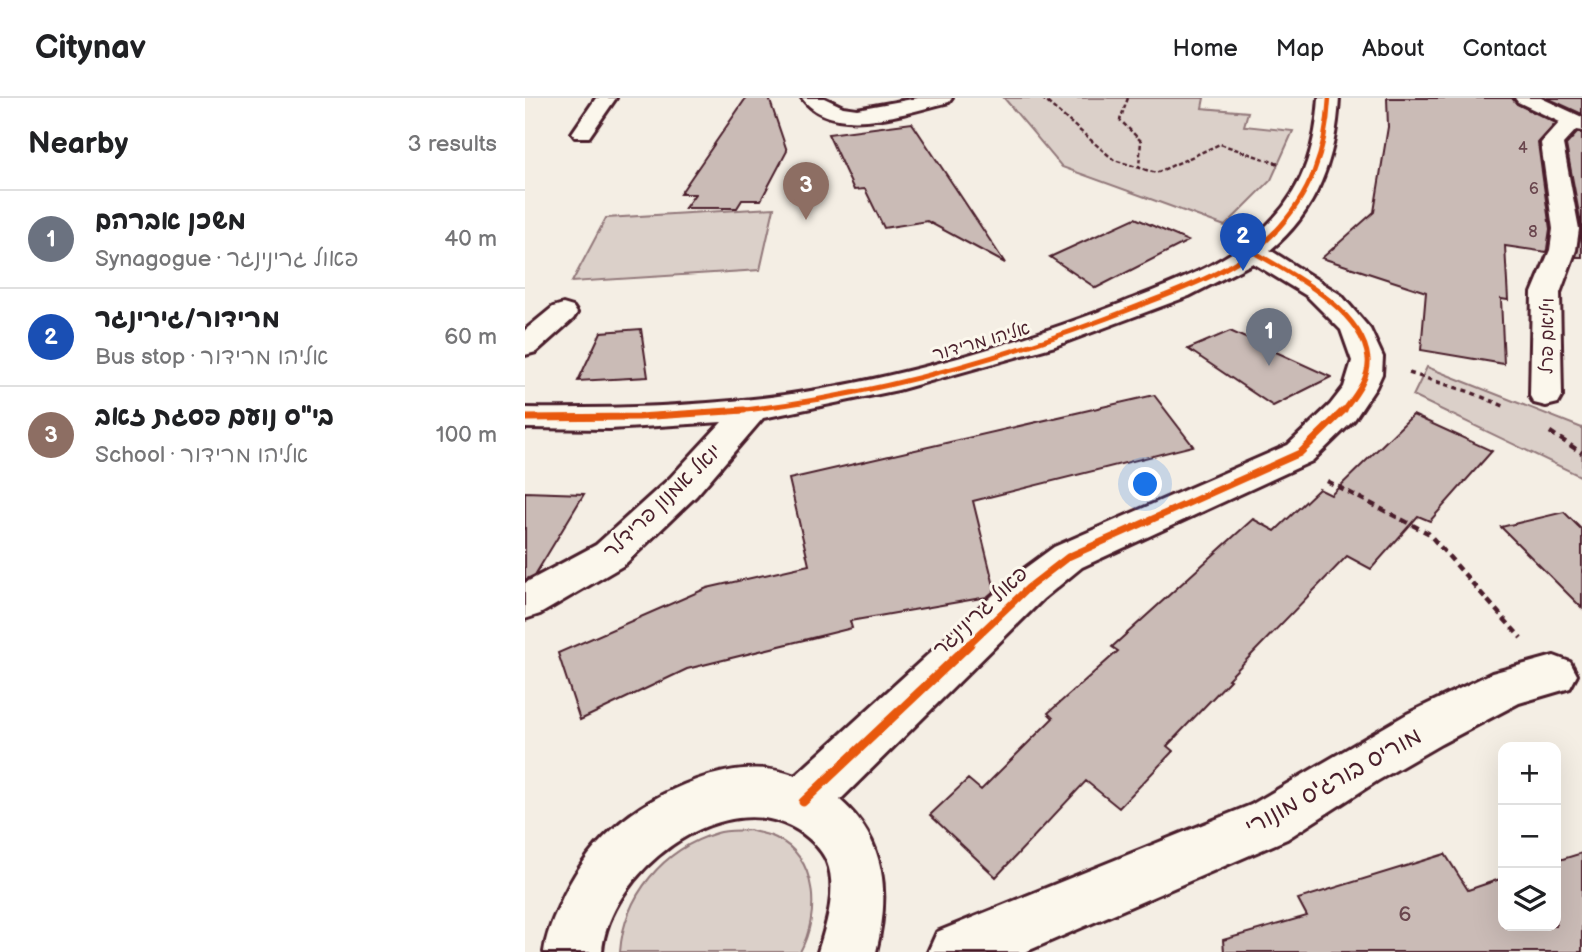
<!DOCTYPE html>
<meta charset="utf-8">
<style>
:root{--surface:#fff;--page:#f2f2f2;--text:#202124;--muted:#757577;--line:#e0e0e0;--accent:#2563eb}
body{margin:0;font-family:"Balsamiq Sans","Playpen Sans Hebrew",sans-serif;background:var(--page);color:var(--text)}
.controls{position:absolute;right:21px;bottom:21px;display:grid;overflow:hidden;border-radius:14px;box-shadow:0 7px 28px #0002}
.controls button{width:63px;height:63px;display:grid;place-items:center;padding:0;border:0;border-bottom:2px solid var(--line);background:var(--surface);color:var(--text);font:35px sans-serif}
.you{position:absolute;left:621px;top:387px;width:24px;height:24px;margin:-18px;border:5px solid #fff;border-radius:50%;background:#1a73e8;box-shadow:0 0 0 10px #1a73e833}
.badge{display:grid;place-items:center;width:46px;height:46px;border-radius:50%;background:var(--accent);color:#fff;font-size:23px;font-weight:700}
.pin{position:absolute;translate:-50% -58px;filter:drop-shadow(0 2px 4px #0008)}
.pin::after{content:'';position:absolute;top:37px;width:24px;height:21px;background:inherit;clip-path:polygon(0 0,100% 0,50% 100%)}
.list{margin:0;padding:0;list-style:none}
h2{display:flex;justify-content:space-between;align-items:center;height:91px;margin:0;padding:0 28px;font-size:30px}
h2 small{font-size:23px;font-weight:400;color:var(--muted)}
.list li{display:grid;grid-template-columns:46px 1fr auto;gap:21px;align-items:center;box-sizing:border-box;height:98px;padding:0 28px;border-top:2px solid var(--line)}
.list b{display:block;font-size:26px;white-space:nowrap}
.list p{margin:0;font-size:23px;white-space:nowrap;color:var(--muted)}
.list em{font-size:23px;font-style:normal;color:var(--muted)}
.icon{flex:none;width:38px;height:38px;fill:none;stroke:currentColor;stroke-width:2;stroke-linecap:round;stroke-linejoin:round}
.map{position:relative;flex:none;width:1057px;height:854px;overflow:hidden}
header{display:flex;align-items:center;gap:42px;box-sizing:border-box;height:98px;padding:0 35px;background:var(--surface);border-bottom:2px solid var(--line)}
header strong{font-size:33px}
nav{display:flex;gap:38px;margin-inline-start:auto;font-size:24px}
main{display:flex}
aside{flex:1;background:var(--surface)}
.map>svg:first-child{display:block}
.green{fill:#dbd0c9;stroke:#92787a;stroke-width:2}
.building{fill:#cabbb6;stroke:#4a1f2b;stroke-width:2}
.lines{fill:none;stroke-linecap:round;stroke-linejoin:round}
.minor-casing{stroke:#4a1f2b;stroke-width:6}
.path-far2{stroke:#4a1f2b;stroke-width:2.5;stroke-dasharray:4.5 2.5;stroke-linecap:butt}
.path-far1{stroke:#4a1f2b;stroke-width:3.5;stroke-dasharray:5 4.5;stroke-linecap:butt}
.path{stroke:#4a1f2b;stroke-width:4.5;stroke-dasharray:7 5;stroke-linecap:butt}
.minor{fill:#fbf7ec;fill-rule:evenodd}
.cycleway-far3-casing{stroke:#fbf7ec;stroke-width:7}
.cycleway-far2-casing{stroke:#fbf7ec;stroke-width:9}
.cycleway-far1-casing{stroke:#fbf7ec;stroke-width:11}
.cycleway-casing{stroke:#fbf7ec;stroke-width:13}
.cycleway-far3{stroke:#e8590c;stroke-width:4.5}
.cycleway-far2{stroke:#e8590c;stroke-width:5}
.cycleway-far1{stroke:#e8590c;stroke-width:7}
.cycleway{stroke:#e8590c;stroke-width:9}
.labels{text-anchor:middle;stroke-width:6;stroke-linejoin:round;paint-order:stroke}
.far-number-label{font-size:16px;fill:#6a464e}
.far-street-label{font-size:18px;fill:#4a1f2b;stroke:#fbf7ec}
.street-label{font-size:21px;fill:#4a1f2b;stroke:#fbf7ec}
.near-number-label{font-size:21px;fill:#6a464e}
.near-street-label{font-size:24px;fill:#4a1f2b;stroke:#fbf7ec}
</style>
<header>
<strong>Citynav</strong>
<nav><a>Home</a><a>Map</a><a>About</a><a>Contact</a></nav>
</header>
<main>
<aside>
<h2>Nearby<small>3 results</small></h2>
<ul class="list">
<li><span class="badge" style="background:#6b7280">1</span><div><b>משכן אברהם</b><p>Synagogue · פאול גרינינגר</p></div><em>40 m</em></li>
<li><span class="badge" style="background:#1a4fb4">2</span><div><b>מרידור/גירינגר</b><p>Bus stop · אליהו מרידור</p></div><em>60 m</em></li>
<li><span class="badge" style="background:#8d6e63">3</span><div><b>בי&quot;ס נועם פסגת זאב</b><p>School · אליהו מרידור</p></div><em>100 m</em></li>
</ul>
</aside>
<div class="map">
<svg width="1057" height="854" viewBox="0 0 1057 854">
<rect width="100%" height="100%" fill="#f4eee4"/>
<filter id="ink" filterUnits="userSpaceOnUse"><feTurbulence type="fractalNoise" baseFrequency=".0143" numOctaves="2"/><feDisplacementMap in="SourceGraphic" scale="14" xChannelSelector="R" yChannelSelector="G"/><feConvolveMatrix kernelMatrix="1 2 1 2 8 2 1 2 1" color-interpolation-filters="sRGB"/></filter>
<g filter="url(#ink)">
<!-- green -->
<path class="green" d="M 479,0 L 679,0 L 677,10 L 723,14 L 719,28 L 768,33 L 746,82 L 700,128 L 537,69 Z
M 249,110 L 235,172 L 47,184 L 81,120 Z
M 902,269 L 1057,330 L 1057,379 L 888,298 Z
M 225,732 C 233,735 243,736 251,740 C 293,760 295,817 275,854 L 95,854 C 99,798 138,751 192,735 C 202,732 215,733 225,732 Z"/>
<!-- building -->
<path class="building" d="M 221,0 L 244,0 L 262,53 L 236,102 L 217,102 L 212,110 L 160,110 L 170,96 L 155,96 Z
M 862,0 L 987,0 L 992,6 L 1031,25 L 1013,45 L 1025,131 L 1022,151 L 1021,154 L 980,148 L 983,202 L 976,201 L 979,266 L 896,252 L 901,194 L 797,160 L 849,114 L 863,29 Z
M 1022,0 L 1057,0 L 1057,16 Z
M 387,25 L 433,94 L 480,165 L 402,123 L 359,130 L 340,91 L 329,92 L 303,36 Z
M 1052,35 L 1057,35 L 1057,159 L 1051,159 L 1057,131 L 1041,47 Z
M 610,120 L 663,143 L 571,190 L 525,159 Z
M 116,231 L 123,279 L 53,283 L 76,234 Z
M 705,233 L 806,279 L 748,308 L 663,251 Z
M 629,297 L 668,348 L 448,403 L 470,492 L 462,499 L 325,523 L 327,530 L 162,571 L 55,622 L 33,555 L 182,490 L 284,467 L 264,381 Z
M 888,317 L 967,353 L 905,423 L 893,418 L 846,471 L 822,458 L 703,581 L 705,582 L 642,648 L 648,653 L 594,710 L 561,683 L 471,779 L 405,717 L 443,681 L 456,692 L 528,620 L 523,615 L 593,553 L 587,549 L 728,421 L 750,433 L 794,391 L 806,397 Z
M 0,394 L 59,396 L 10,477 L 0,482 Z
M 1039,414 L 1057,432 L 1057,510 L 976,429 Z
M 1057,755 L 1057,854 L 699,854 L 698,842 L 782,818 L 773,801 L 920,756 L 943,792 L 978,780 L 978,828 L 1031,828 L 1031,763 Z"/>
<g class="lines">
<defs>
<path id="minor" d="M 71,0 L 91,0 L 64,39 L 50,39 L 47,35 Z
M 277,0 L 299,0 L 318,9 L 332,11 L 393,0 L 427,0 L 424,4 C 383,14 308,42 277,0 Z
M 794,0 L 814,0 C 811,60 792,114 745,152 L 816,197 L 845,231 L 858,259 L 857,276 L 851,289 L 829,322 L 787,363 L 557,469 L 518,501 L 315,702 C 362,743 365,797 351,854 L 293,854 C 301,828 313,791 302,764 C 297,751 281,736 269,730 C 194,688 83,776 77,854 L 19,854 C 21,838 27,823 34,808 C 60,746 108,705 171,682 C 203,671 237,665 270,678 L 488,479 L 529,449 L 763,347 L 805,307 L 819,289 L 827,263 L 816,232 L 782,198 L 728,165 L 664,198 L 530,248 L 373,292 L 238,320 L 171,398 L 99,467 L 15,516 L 0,521 L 0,485 L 71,447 L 145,380 L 197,324 L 85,331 L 0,330 L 0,310 C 76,311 152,309 228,301 C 353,287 480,250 597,205 C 650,184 709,164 748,121 C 780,87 791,45 794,0 Z
M 990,0 L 1016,0 L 1057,19 L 1057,33 L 1051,32 L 1038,46 L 1054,131 L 1051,152 L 1035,195 L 1037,298 L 1033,305 L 1021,308 L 1009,305 L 1005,298 L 1007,195 L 1025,152 L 1028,131 L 1016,45 L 1035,24 L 993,4 Z
M 38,206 L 48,209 L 52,215 L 48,221 L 11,254 L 0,257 L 0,232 L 28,209 Z
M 1029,558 L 1045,564 L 1052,577 L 1045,590 L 994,605 L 916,646 L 852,683 L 762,741 L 500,854 L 403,854 L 412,834 L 726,707 L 882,616 L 967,575 Z"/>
</defs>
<!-- minor casing -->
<use href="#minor" class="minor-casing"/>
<!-- path-far2 -->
<path class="path-far2" d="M 517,0 L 589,62 L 631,75 L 695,46 L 754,66
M 603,0 L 595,22 L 616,43 L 614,69"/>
<!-- path-far1 -->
<path class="path-far1" d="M 884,275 L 945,294 L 981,309"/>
<!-- path -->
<path class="path" d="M 1025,334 L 1057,355
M 802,383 L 903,435 L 996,540"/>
<!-- minor -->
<use href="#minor" class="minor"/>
<defs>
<path id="cycleway-far3" d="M 748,136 C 786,97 801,53 804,0"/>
<path id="cycleway-far2" d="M 727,153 C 764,175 838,211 843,261 C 845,280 829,299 818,314
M 202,314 C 342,300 485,259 616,207 C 662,189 715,170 750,134"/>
<path id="cycleway-far1" d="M 0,320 L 114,319 L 219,312
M 443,547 L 503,490 L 543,459 L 775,355 L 819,312"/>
<path id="cycleway" d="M 278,704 L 445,546"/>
</defs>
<!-- cycleway-far3 casing -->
<use href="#cycleway-far3" class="cycleway-far3-casing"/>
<!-- cycleway-far2 casing -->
<use href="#cycleway-far2" class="cycleway-far2-casing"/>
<!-- cycleway-far1 casing -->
<use href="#cycleway-far1" class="cycleway-far1-casing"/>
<!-- cycleway casing -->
<use href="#cycleway" class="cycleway-casing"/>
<!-- cycleway-far3 -->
<use href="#cycleway-far3" class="cycleway-far3"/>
<!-- cycleway-far2 -->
<use href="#cycleway-far2" class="cycleway-far2"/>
<!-- cycleway-far1 -->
<use href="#cycleway-far1" class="cycleway-far1"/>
<!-- cycleway -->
<use href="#cycleway" class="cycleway"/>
</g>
</g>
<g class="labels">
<!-- far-number labels -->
<g class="far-number-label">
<text x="998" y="55">4</text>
<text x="1009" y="96">6</text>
<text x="1008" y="139">8</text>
</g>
<!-- far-street labels -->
<g class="far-street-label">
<text transform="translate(1022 238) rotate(-89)" y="6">ויליאם פרל</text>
<text transform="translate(456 243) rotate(-16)" y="6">אליהו מרידור</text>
</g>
<!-- street labels -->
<g class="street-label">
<text transform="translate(137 403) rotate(-44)" y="7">יואל אמנון פרידלר</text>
<text transform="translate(455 513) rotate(-43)" y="7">פאול גרינינגר</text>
</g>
<!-- near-number labels -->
<g class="near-number-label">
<text x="880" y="823">6</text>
</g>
<!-- near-street labels -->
<g class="near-street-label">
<text transform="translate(808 683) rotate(-29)" y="8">מוריס בורג'ס מונורי</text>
</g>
</g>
</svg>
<div class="controls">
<button>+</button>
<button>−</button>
<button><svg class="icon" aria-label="layers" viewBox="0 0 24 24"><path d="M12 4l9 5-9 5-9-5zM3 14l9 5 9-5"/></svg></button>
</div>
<div class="you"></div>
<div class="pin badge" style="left:744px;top:268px;background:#6b7280">1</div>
<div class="pin badge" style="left:718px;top:173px;background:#1a4fb4">2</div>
<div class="pin badge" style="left:281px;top:122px;background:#8d6e63">3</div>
</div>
</main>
